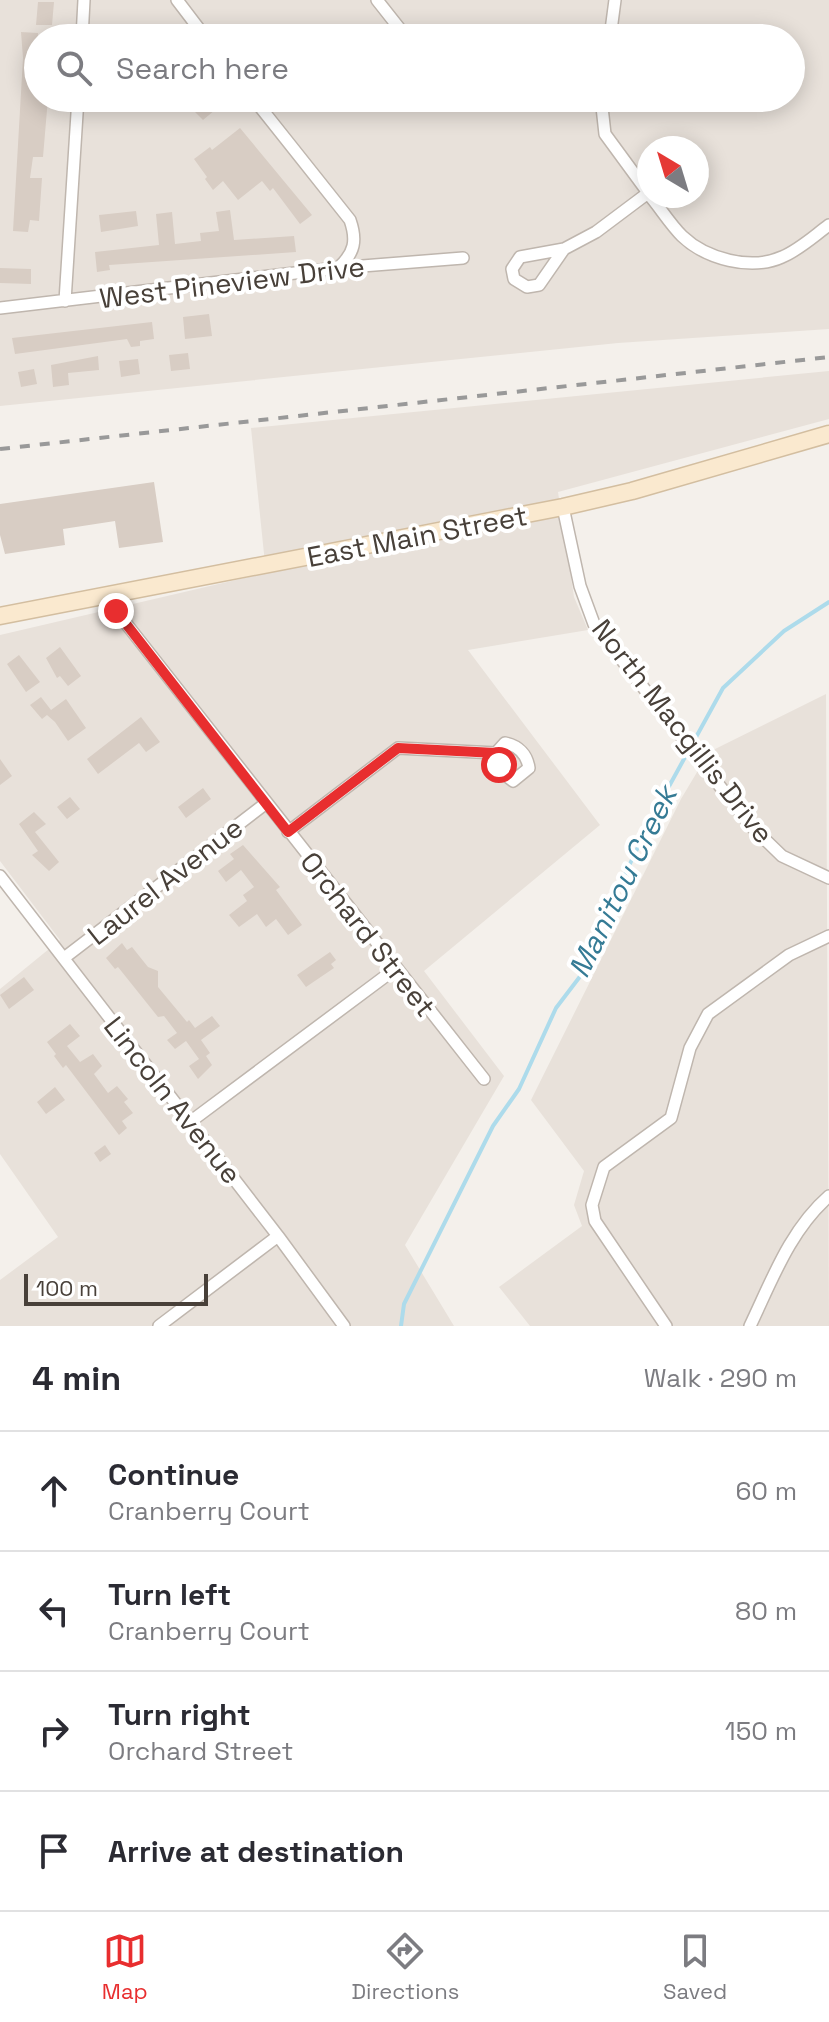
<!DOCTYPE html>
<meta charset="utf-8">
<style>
:root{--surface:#fff;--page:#f2f2f3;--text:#2b2b33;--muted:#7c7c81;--line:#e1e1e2;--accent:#e82e2f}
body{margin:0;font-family:"Space Grotesk",sans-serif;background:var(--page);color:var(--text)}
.compass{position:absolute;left:637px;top:136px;width:72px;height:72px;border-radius:50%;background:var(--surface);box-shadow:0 4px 20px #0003;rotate:322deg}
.scale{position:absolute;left:24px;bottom:20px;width:184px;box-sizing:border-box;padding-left:8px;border:4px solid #484039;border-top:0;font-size:22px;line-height:28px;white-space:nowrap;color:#484039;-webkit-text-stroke:6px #fff;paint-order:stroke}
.stop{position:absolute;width:24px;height:24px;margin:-18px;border:6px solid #e82e2f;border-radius:50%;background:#fff}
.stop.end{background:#e82e2f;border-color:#fff;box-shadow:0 2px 8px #0008}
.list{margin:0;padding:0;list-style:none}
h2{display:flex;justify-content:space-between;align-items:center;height:104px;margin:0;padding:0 32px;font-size:34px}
h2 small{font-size:26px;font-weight:400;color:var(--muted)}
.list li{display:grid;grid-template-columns:52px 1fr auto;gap:24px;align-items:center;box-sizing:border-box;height:120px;padding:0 32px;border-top:2px solid var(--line)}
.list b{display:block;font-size:30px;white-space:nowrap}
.list p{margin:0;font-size:26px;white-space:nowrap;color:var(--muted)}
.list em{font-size:26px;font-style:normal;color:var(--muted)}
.icon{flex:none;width:44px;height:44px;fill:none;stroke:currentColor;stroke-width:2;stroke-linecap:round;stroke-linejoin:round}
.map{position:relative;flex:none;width:829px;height:1326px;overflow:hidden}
.search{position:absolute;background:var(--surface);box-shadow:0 4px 20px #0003;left:24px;right:24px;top:24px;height:88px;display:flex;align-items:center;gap:20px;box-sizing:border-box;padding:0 28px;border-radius:44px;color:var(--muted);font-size:30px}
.sheet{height:584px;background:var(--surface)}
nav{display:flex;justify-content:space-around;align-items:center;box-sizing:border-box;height:112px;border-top:2px solid var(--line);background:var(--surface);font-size:22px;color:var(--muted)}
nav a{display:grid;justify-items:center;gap:4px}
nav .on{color:var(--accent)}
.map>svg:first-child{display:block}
.residential{fill:#e8e1da;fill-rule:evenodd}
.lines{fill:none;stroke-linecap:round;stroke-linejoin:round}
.stream{stroke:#addbeb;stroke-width:4}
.building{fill:#d8cdc4}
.street-casing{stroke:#bfb6ae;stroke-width:14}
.secondary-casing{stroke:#d3bea0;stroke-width:19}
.street{stroke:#fff;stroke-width:11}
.secondary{stroke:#fae9cf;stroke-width:16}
.rail{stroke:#999;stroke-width:4;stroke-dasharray:10 10;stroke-linecap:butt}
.route{stroke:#e82e2f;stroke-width:10}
.labels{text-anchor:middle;stroke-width:8;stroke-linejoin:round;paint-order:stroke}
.street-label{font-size:28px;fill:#484039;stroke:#fff}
.water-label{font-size:30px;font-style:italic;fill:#357b95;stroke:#fff}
</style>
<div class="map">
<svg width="829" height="1326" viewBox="0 0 829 1326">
<rect width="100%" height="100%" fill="#f4f0eb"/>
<!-- residential -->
<path class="residential" d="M 0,0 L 829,0 L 829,329 L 618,343 L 0,406 ZM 38,38 L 791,38 L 791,98 L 38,98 ZM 649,148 L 697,148 L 697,196 L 649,196 Z
M 829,371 L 829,419 L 558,492 L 574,597 L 588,630 L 468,650 L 600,825 L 424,971 L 504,1076 L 405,1245 L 454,1326 L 0,1326 L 0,1280 L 58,1237 L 0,1154 L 0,989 L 60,940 L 0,861 L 0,635 L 266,573 L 251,428 Z
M 826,694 L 829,1326 L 530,1326 L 499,1287 L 582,1226 L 574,1205 L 584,1171 L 531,1100 L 681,799 L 709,752 Z"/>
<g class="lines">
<!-- stream -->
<path class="stream" d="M 401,1326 L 404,1304 L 493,1126 L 519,1089 L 556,1008 L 588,966 L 594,938 L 656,810 L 723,688 L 784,631 L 829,602"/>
</g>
<!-- building -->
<path class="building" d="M 38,2 L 54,2 L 52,25 L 36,25 Z
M 21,32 L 38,33 L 36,95 L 38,98 L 48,98 L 43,157 L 33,157 L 30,178 L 42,178 L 39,221 L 30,220 L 28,232 L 13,231 L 23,58 Z
M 192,98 L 205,98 L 215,110 L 203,120 L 186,103 Z
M 240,128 L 312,215 L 300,224 L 273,188 L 270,191 L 262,181 L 238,200 L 223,181 L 213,190 L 205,179 L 207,177 L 194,159 L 210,147 L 212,150 Z
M 230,210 L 234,240 L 294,236 L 296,252 L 109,265 L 110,270 L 97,272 L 95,252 L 159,245 L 156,214 L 172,212 L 175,244 L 201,241 L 200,233 L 219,231 L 216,212 Z
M 136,211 L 138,226 L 101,232 L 99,215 Z
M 0,268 L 31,269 L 31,284 L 0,283 Z
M 209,314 L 212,336 L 185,339 L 183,317 Z
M 152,322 L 154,339 L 140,341 L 140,346 L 131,347 L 127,339 L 15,354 L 12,338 Z
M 188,353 L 190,369 L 171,371 L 169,355 Z
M 98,356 L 99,370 L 68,373 L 69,385 L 53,387 L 51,365 Z
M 138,359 L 140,374 L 121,377 L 119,361 Z
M 34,369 L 37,384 L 21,387 L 18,372 Z
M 154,482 L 163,542 L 119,548 L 115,521 L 63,529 L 65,545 L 5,554 L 0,535 L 0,504 Z
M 60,647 L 81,676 L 68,686 L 60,676 L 57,678 L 46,658 Z
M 19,655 L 40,682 L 26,692 L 7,664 Z
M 41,697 L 51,710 L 66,699 L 86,728 L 68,741 L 55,722 L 47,715 L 42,719 L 30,705 Z
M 141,717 L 160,742 L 146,752 L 139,743 L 98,774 L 87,759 Z
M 0,759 L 12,776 L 0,785 Z
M 203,788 L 211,799 L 186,818 L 178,807 Z
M 70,797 L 80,809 L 67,819 L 57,807 Z
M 34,812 L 46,824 L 35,832 L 59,862 L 49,871 L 32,855 L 38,851 L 19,824 Z
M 243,845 L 280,887 L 276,890 L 302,925 L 288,935 L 276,919 L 266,927 L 257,914 L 239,927 L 229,915 L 247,901 L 243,895 L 254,887 L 241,870 L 226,882 L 218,871 L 234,859 L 230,854 Z
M 122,943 L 127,950 L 132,947 L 148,967 L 158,971 L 158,987 L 187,1022 L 189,1020 L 195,1028 L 212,1016 L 220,1026 L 201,1040 L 210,1053 L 206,1056 L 212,1065 L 198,1079 L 189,1066 L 199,1059 L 186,1041 L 175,1049 L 167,1040 L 177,1033 L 164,1016 L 158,1017 L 118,967 L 115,969 L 106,958 Z
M 330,952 L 336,960 L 331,964 L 334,968 L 306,987 L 297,975 Z
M 24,977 L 34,990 L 9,1009 L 0,995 Z
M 70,1024 L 80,1036 L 67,1046 L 80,1062 L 93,1054 L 102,1066 L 94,1074 L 108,1093 L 117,1086 L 128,1099 L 124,1102 L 133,1113 L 122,1121 L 127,1128 L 119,1135 L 66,1065 L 63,1068 L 54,1056 L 56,1054 L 47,1042 Z
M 55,1087 L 65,1100 L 46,1114 L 37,1102 Z
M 105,1145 L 111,1154 L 100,1162 L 94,1153 Z"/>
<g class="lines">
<defs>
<path id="street" d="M 177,0 L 206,38
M 377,0 L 407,38
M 82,38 L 84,0
M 610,38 L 615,0
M 253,98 L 350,220 C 357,240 355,253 338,268
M 601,98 L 605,134 L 649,194
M 650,196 C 661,209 670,224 682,236 C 706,259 751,271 782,257 C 799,250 814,236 829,225
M 564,249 L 539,285 L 527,287 L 514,279 L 512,269 L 520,257 L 564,249 L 596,232 L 648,193
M 65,301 L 78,98
M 0,308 L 337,268 L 463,258
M 563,507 L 580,586 L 594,624 L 750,825 L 782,856 L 829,878
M 106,598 L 484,1079
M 505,743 C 519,746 527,755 529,768 L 513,781 L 500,771 L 496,753 Z
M 288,832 L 398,748 L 496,753
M 0,876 L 278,1236 L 344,1326
M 64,958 L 265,804
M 190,1122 L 395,969
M 159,1326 L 278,1236
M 666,1326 L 595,1221 L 592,1205 L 604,1167 L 671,1118 L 690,1048 L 708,1014 L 789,955 L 829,936
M 750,1326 C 772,1280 790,1230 829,1196"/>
<path id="secondary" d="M 0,616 L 563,507 L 632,491 L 829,434"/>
</defs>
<!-- street casing -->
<use href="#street" class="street-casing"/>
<!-- secondary casing -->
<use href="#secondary" class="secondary-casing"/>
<!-- street -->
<use href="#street" class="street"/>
<!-- secondary -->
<use href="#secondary" class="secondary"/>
<!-- rail -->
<path class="rail" d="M 0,449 L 829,357"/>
</g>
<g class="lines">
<!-- route -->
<path class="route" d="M 116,611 L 288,832 L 398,748 L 496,753 L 499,765"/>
</g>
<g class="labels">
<!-- street labels -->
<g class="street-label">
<text transform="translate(232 282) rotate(-7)" y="10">West Pineview Drive</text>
<text transform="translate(417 536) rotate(-11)" y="10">East Main Street</text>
<text transform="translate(683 731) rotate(52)" y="10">North Macgillis Drive</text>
<text transform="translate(165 881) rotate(-38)" y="10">Laurel Avenue</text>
<text transform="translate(368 934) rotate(52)" y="10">Orchard Street</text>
<text transform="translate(173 1100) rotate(52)" y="10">Lincoln Avenue</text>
</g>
<!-- water labels -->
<g class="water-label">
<text transform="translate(623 882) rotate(-64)" y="10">Manitou Creek</text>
</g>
</g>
</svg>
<svg class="compass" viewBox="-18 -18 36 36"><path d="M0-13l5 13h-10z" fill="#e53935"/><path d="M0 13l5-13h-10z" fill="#7c7c81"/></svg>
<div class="scale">100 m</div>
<div class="stop" style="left:499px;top:765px"></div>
<div class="stop end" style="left:116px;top:611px"></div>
<div class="search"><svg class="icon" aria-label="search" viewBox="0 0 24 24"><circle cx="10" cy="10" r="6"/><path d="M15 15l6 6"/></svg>Search here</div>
</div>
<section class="sheet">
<h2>4 min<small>Walk · 290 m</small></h2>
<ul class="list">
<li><svg class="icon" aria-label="ahead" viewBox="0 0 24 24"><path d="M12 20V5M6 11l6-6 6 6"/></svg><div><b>Continue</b><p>Cranberry Court</p></div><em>60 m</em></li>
<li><svg class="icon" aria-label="left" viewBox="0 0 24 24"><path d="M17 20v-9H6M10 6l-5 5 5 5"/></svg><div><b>Turn left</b><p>Cranberry Court</p></div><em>80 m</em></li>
<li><svg class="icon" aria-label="right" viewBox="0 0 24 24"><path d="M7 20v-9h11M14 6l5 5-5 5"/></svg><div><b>Turn right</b><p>Orchard Street</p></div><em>150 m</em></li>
<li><svg class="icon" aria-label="arrive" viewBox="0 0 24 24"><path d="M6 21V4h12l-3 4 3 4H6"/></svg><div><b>Arrive at destination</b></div></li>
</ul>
</section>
<nav>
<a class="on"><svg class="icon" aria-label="map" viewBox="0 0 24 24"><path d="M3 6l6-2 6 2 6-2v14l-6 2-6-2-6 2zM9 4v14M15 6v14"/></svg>Map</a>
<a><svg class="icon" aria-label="directions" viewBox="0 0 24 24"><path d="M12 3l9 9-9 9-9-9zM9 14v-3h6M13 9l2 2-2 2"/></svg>Directions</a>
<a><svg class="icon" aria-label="saved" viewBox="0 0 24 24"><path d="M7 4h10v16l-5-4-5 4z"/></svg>Saved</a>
</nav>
